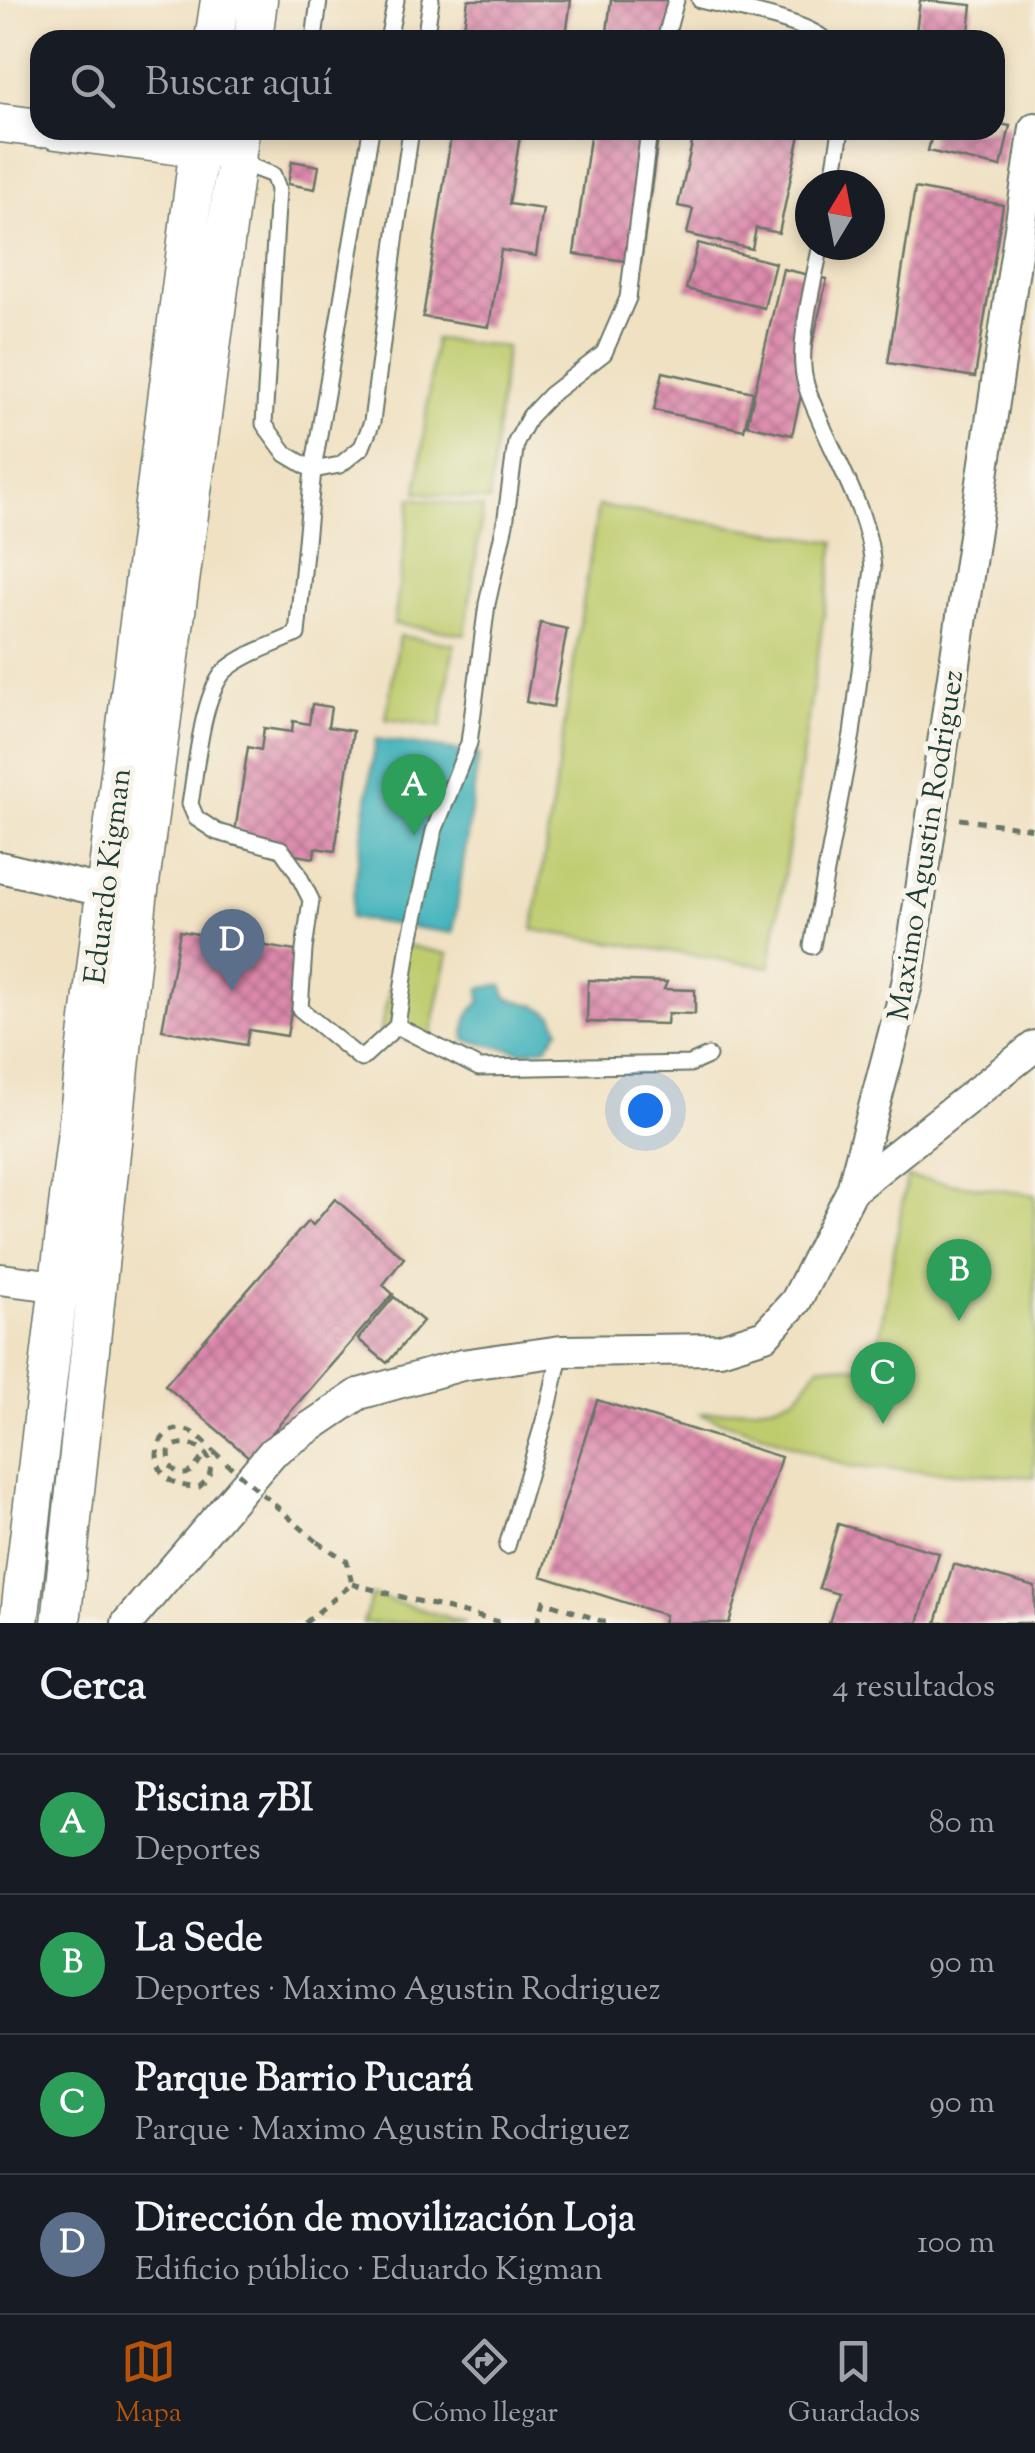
<!DOCTYPE html>
<html lang="es">
<meta charset="utf-8">
<style>
:root{--surface:#171b24;--page:#242831;--text:#f1f3f6;--muted:#9ea1a6;--line:#363941;--accent:#b45309}
body{margin:0;font-family:"Sorts Mill Goudy",serif;background:var(--page);color:var(--text)}
.compass{position:absolute;left:795px;top:170px;width:90px;height:90px;border-radius:50%;background:var(--surface);box-shadow:0 5px 15px #0003;rotate:10deg}
.you{position:absolute;left:645px;top:1110px;width:35px;height:35px;margin:-25px;border:8px solid #fff;border-radius:50%;background:#1a73e8;box-shadow:0 0 0 15px #1a73e833}
.badge{display:grid;place-items:center;width:65px;height:65px;border-radius:50%;background:var(--accent);color:#fff;font-size:32px;font-weight:700}
.pin{position:absolute;translate:-50% -82px;filter:drop-shadow(0 2px 5px #0008)}
.pin::after{content:'';position:absolute;top:52px;width:35px;height:30px;background:inherit;clip-path:polygon(0 0,100% 0,50% 100%)}
.list{margin:0;padding:0;list-style:none}
h2{display:flex;justify-content:space-between;align-items:center;height:130px;margin:0;padding:0 40px;font-size:42px}
h2 small{font-size:32px;font-weight:400;color:var(--muted)}
.list li{display:grid;grid-template-columns:65px 1fr auto;gap:30px;align-items:center;box-sizing:border-box;height:140px;padding:0 40px;border-top:2px solid var(--line)}
.list b{display:block;font-size:38px;white-space:nowrap}
.list p{margin:0;font-size:32px;white-space:nowrap;color:var(--muted)}
.list em{font-size:32px;font-style:normal;color:var(--muted)}
.icon{flex:none;width:55px;height:55px;fill:none;stroke:currentColor;stroke-width:2;stroke-linecap:round;stroke-linejoin:round}
.map{position:relative;flex:none;width:1035px;height:1623px;overflow:hidden}
.search{position:absolute;background:var(--surface);box-shadow:0 5px 15px #0003;left:30px;right:30px;top:30px;height:110px;display:flex;align-items:center;gap:25px;box-sizing:border-box;padding:0 35px;border-radius:30px;color:var(--muted);font-size:38px}
.sheet{height:690px;background:var(--surface)}
nav{display:flex;justify-content:space-around;align-items:center;box-sizing:border-box;height:140px;border-top:2px solid var(--line);background:var(--surface);font-size:28px;color:var(--muted)}
nav a{display:grid;justify-items:center;gap:5px}
nav .on{color:var(--accent)}
.map>svg:first-child{display:block}
.park{fill:#bfcc6e;stroke:#6f8451;stroke-width:2.5}
.water{fill:#43b3bc;stroke:#317878;stroke-width:2.5}
.building{fill:url(#building-cross-hatch)}
.lines{fill:none;stroke-linecap:round;stroke-linejoin:round}
.service-casing{stroke:#687666;stroke-width:19}
.minor-casing{stroke:#687666;stroke-width:34}
.tertiary-casing{stroke:#687666;stroke-width:41}
.path{stroke:#687666;stroke-width:5;stroke-dasharray:8 8;stroke-linecap:butt}
.service{stroke:#fff;stroke-width:15}
.minor{stroke:#fff;stroke-width:30}
.tertiary{stroke:#fff;stroke-width:38}
.path-bridge{stroke:#687666;stroke-width:5;stroke-dasharray:8 8;stroke-linecap:butt}
.labels{text-anchor:middle;stroke-width:10;stroke-linejoin:round;paint-order:stroke}
.street-label{font-size:30px;fill:#1f3d34;stroke:#f7f3e8}
</style>
<div class="map">
<svg width="1035" height="1623" viewBox="0 0 1035 1623">
<defs>
<pattern id="building-cross-hatch" width="8" height="8" patternUnits="userSpaceOnUse" patternTransform="scale(2.5)"><rect width="8" height="8" fill="#dc89ac"/><path d="M0 0l8 8M0 8l8-8" fill="none" stroke="#b2718d"/></pattern>
</defs>
<rect width="100%" height="100%" fill="#f7f3e8"/>
<filter id="ink" filterUnits="userSpaceOnUse"><feTurbulence type="fractalNoise" baseFrequency=".01" numOctaves="2"/><feDisplacementMap in="SourceGraphic" scale="20" xChannelSelector="R" yChannelSelector="G"/><feConvolveMatrix kernelMatrix="1 2 1 2 8 2 1 2 1" color-interpolation-filters="sRGB"/></filter>
<filter id="wash" filterUnits="userSpaceOnUse"><feTurbulence type="fractalNoise" baseFrequency=".0048" numOctaves="4" result="noise"/><feDisplacementMap in="SourceGraphic" scale="40" xChannelSelector="R" yChannelSelector="G"/><feGaussianBlur stdDeviation="2.25" result="paint"/><feColorMatrix in="noise" values="0 0 0 0 0 0 0 0 0 0 0 0 0 0 0 0 0 1.4 0 .05"/><feComposite in="paint" operator="in"/></filter>
<g filter="url(#wash)">
<rect width="100%" height="100%" fill="#f0e1c3"/>
<!-- park -->
<path class="park" d="M 435,339 L 506,347 L 489,501 L 417,492 Z
M 411,498 L 483,508 L 465,634 L 394,624 Z
M 598,506 L 835,542 L 770,967 L 533,930 Z
M 399,636 L 454,644 L 441,727 L 386,719 Z
M 399,944 L 448,954 L 429,1043 L 380,1033 Z
M 907,1177 L 1035,1195 L 1035,1477 L 849,1467 L 763,1434 L 699,1414 L 772,1405 L 797,1396 L 820,1365 L 874,1368 Z
M 372,1595 L 466,1623 L 363,1623 Z"/>
<!-- water -->
<path class="water" d="M 376,739 L 479,754 L 453,933 L 350,918 Z
M 502,985 L 507,998 L 534,1005 L 553,1015 L 559,1029 L 547,1047 L 524,1052 L 465,1040 C 465,1023 466,1013 480,1003 L 480,988 Z"/>
<g id="blocks">
<!-- building -->
<path class="building" d="M 468,0 L 571,0 L 566,36 L 531,30 L 529,40 L 462,40 Z
M 611,0 L 675,0 L 669,40 L 606,40 Z
M 920,0 L 972,5 L 968,40 L 915,40 Z
M 995,123 L 1010,126 L 1001,167 L 928,151 L 933,130 L 995,130 Z
M 452,130 L 521,130 L 509,204 L 543,209 L 536,256 L 501,250 L 489,327 L 423,317 Z
M 591,130 L 659,130 L 641,263 L 574,254 Z
M 695,130 L 801,130 L 779,233 L 756,228 L 752,249 L 687,234 L 693,209 L 678,206 Z
M 292,161 L 319,166 L 315,189 L 288,184 Z
M 915,188 L 1003,205 L 975,377 L 888,363 Z
M 698,243 L 775,263 L 764,308 L 686,289 Z
M 783,269 L 827,279 L 792,435 L 747,425 Z
M 663,372 L 753,392 L 744,430 L 654,410 Z
M 540,623 L 567,629 L 553,707 L 526,702 Z
M 312,704 L 331,707 L 328,727 L 353,731 L 335,851 L 315,848 L 314,858 L 233,845 L 248,747 L 261,750 L 264,728 L 292,732 L 293,721 L 309,724 Z
M 180,931 L 301,952 L 287,1036 L 249,1030 L 246,1045 L 162,1030 Z
M 588,980 L 667,982 L 664,989 L 695,990 L 695,1014 L 668,1013 L 667,1024 L 587,1022 Z
M 335,1199 L 404,1258 L 383,1285 L 393,1294 L 250,1458 L 165,1385 L 308,1221 L 313,1225 Z
M 394,1297 L 423,1321 L 387,1363 L 358,1339 Z
M 597,1400 L 781,1457 L 729,1623 L 663,1623 L 665,1615 L 541,1576 Z
M 838,1524 L 939,1553 L 918,1623 L 829,1623 L 838,1594 L 819,1588 Z
M 953,1564 L 1035,1587 L 1035,1623 L 936,1623 Z"/>
</g>
</g>
<g filter="url(#ink)">
<use href="#blocks" fill-opacity="0" stroke="#687666" stroke-width="2.5"/>
<g class="lines">
<defs>
<path id="service" d="M 700,0 C 731,8 803,20 825,40
M 314,40 L 319,0
M 388,40 L 396,0
M 425,40 L 431,0
M 665,40 L 676,0
M 371,130 L 313,470 L 297,634 C 274,645 246,653 227,669 C 202,690 196,771 190,804 L 196,818 L 217,832 L 281,849 L 296,870 L 311,900 L 304,950 L 300,1009 L 361,1059 L 397,1026 L 479,1068 L 690,1064 L 708,1056
M 236,161 L 273,175 L 278,189 L 264,424 L 286,454 L 313,470 L 340,465 L 362,447 L 372,422 L 396,233 L 411,130
M 832,185 L 841,130
M 812,946 L 852,734 L 873,569 C 870,518 842,471 822,425 C 814,406 804,387 803,367 C 800,335 814,278 821,245
M 397,1026 L 408,950 L 434,831 L 469,743 L 487,604 L 505,524 L 516,442 L 530,416 L 550,395 L 604,353 L 628,298 L 649,130
M 507,1546 L 549,1404 L 561,1351"/>
<path id="minor" d="M 0,867 L 124,896
M 852,1190 L 1035,1046
M 0,1279 L 81,1289
M 127,1623 L 273,1452 L 359,1394 L 462,1365 L 561,1351 L 720,1349 L 765,1335 L 796,1301 L 852,1190 L 907,984 L 1035,128"/>
<path id="tertiary" d="M 214,40 L 220,0
M 253,40 L 258,0
M 0,123 L 40,128
M 56,130 L 198,148 L 224,149
M 19,1623 L 105,893 L 201,130
M 61,1623 L 138,898 L 240,130"/>
</defs>
<!-- service casing -->
<use href="#service" class="service-casing"/>
<!-- minor casing -->
<use href="#minor" class="minor-casing"/>
<!-- tertiary casing -->
<use href="#tertiary" class="tertiary-casing"/>
<!-- path -->
<path class="path" d="M 960,819 L 1035,829
M 201,1459 C 192,1473 182,1482 170,1465 L 169,1452 L 173,1446 C 201,1435 226,1467 199,1487 C 133,1489 155,1407 196,1435 C 203,1439 209,1447 214,1452
M 352,1584 L 503,1623
M 305,1623 L 352,1584 L 347,1561 L 316,1541
M 537,1623 L 544,1601 L 607,1623"/>
<!-- service -->
<use href="#service" class="service"/>
<!-- minor -->
<use href="#minor" class="minor"/>
<!-- tertiary -->
<use href="#tertiary" class="tertiary"/>
<!-- path-bridge -->
<path class="path-bridge" d="M 214,1452 L 316,1541"/>
</g>
</g>
<g class="labels">
<!-- street labels -->
<g class="street-label">
<text transform="translate(925 845) rotate(-81)" y="10">Maximo Agustin Rodriguez</text>
<text transform="translate(107 876) rotate(-83)" y="10">Eduardo Kigman</text>
</g>
</g>
</svg>
<svg class="compass" viewBox="-18 -18 36 36"><path d="M0-13l5 13h-10z" fill="#e53935"/><path d="M0 13l5-13h-10z" fill="#9ea1a6"/></svg>
<div class="you"></div>
<div class="pin badge" style="left:414px;top:836px;background:#2e9e5b">A</div>
<div class="pin badge" style="left:959px;top:1321px;background:#2e9e5b">B</div>
<div class="pin badge" style="left:883px;top:1424px;background:#2e9e5b">C</div>
<div class="pin badge" style="left:232px;top:991px;background:#5c6f8a">D</div>
<div class="search"><svg class="icon" aria-label="search" viewBox="0 0 24 24"><circle cx="10" cy="10" r="6"/><path d="M15 15l6 6"/></svg>Buscar aquí</div>
</div>
<section class="sheet">
<h2>Cerca<small>4 resultados</small></h2>
<ul class="list">
<li><span class="badge" style="background:#2e9e5b">A</span><div><b>Piscina 7BI</b><p>Deportes</p></div><em>80 m</em></li>
<li><span class="badge" style="background:#2e9e5b">B</span><div><b>La Sede</b><p>Deportes · Maximo Agustin Rodriguez</p></div><em>90 m</em></li>
<li><span class="badge" style="background:#2e9e5b">C</span><div><b>Parque Barrio Pucará</b><p>Parque · Maximo Agustin Rodriguez</p></div><em>90 m</em></li>
<li><span class="badge" style="background:#5c6f8a">D</span><div><b>Dirección de movilización Loja</b><p>Edificio público · Eduardo Kigman</p></div><em>100 m</em></li>
</ul>
</section>
<nav>
<a class="on"><svg class="icon" aria-label="map" viewBox="0 0 24 24"><path d="M3 6l6-2 6 2 6-2v14l-6 2-6-2-6 2zM9 4v14M15 6v14"/></svg>Mapa</a>
<a><svg class="icon" aria-label="directions" viewBox="0 0 24 24"><path d="M12 3l9 9-9 9-9-9zM9 14v-3h6M13 9l2 2-2 2"/></svg>Cómo llegar</a>
<a><svg class="icon" aria-label="saved" viewBox="0 0 24 24"><path d="M7 4h10v16l-5-4-5 4z"/></svg>Guardados</a>
</nav>
